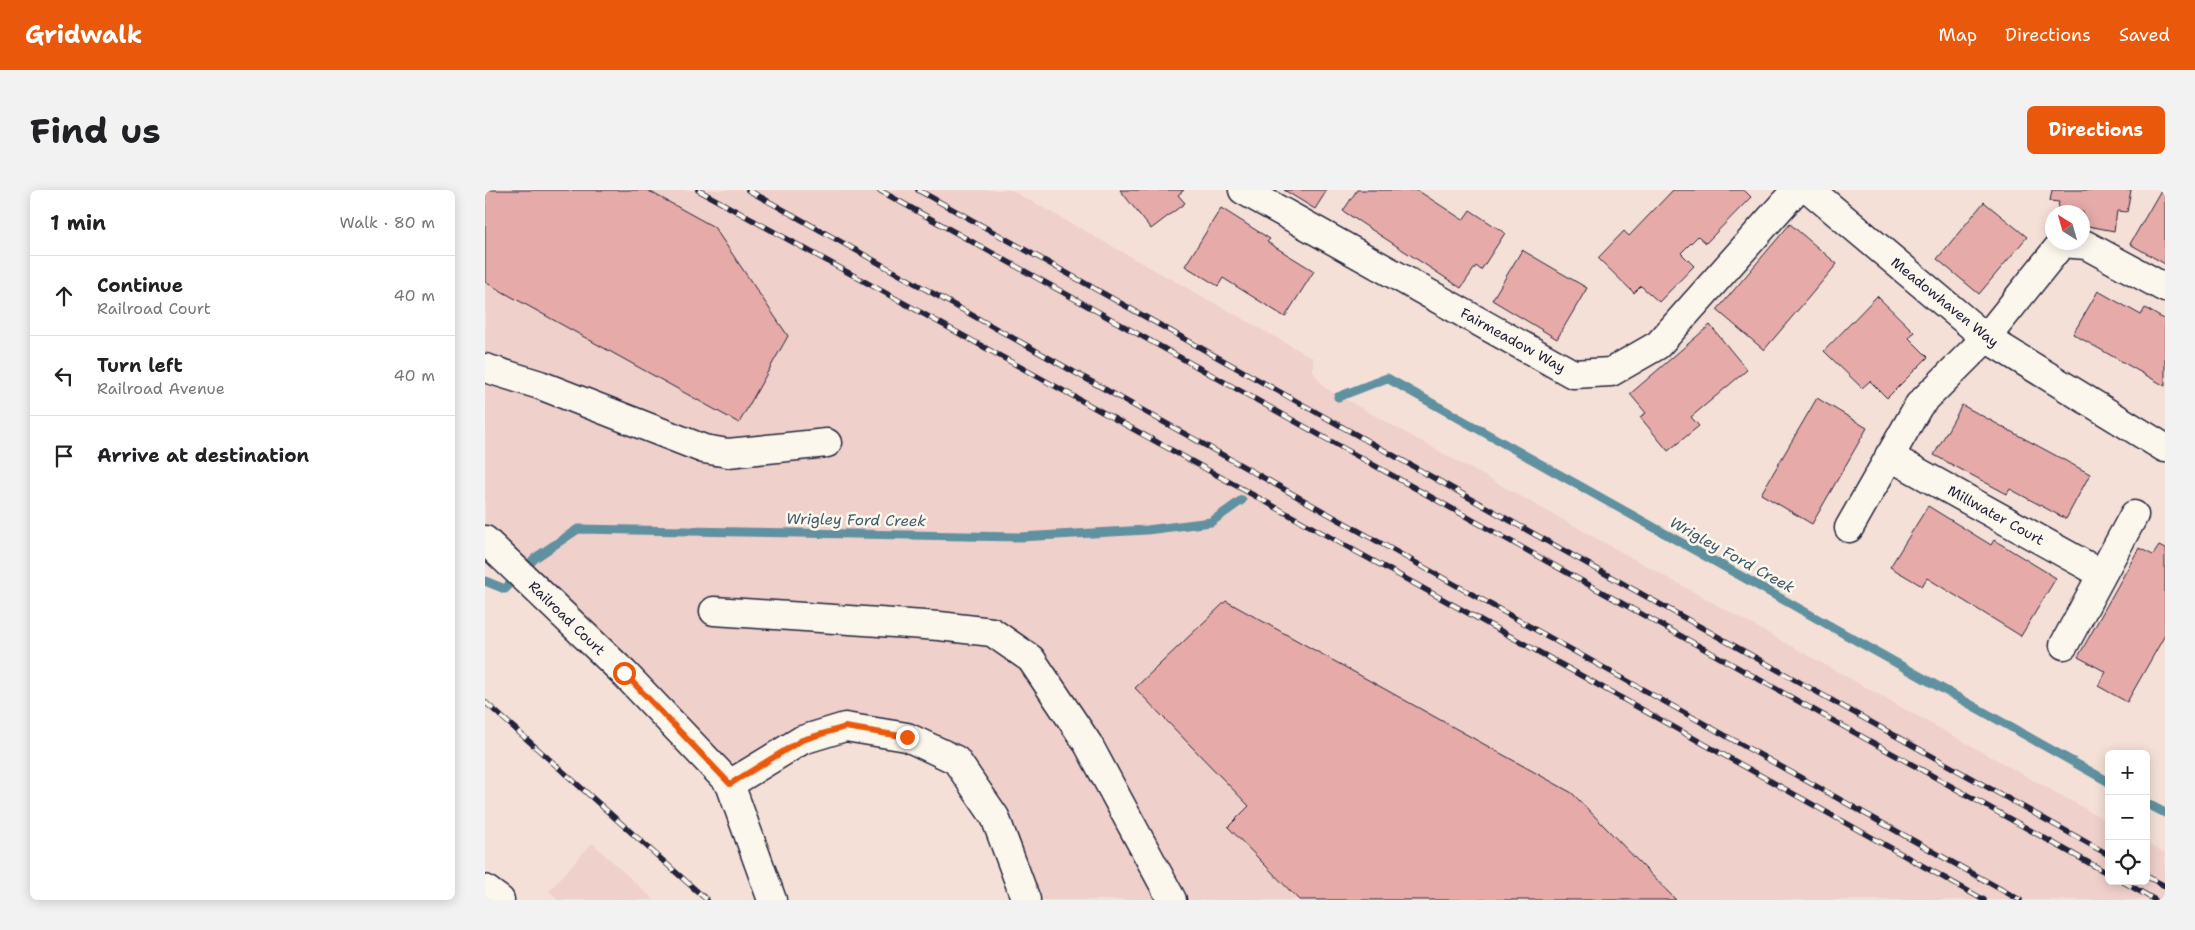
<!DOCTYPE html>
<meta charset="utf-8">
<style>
:root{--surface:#fff;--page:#f2f2f2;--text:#202124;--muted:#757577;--line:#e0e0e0;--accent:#ea580c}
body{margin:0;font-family:"Shantell Sans",sans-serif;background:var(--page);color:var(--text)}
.controls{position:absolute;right:15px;bottom:15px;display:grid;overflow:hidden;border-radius:8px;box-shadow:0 2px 12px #0003}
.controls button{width:45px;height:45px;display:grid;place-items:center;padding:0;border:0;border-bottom:1px solid var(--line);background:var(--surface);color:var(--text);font:25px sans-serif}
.compass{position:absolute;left:1560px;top:15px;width:45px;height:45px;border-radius:50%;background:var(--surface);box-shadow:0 2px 12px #0003;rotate:323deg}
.stop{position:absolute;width:15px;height:15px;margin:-11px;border:4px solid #ea580c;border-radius:50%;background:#fff}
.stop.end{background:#ea580c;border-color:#fff;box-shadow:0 1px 5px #0008}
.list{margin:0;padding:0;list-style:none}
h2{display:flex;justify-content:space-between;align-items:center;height:65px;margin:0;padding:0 20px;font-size:21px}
h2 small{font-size:16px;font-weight:400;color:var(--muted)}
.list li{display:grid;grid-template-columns:32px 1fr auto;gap:15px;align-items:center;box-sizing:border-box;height:80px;padding:0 20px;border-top:1px solid var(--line)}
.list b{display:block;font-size:19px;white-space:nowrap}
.list p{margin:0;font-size:16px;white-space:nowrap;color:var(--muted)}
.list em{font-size:16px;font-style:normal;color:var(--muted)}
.icon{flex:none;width:28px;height:28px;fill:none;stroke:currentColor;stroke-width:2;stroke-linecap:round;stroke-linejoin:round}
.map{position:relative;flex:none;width:1680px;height:710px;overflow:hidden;border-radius:8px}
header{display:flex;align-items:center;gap:30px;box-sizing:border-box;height:70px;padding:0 25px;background:var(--accent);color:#fff}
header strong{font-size:24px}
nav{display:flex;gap:28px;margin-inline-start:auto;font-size:18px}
.intro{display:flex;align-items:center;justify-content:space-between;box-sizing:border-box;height:120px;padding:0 30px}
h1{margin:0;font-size:35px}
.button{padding:12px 22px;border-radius:8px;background:var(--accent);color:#fff;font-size:18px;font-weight:700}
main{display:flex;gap:30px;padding:0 30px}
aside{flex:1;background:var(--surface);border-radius:8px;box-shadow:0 2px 12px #0003}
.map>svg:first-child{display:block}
.built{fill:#f0d0ca}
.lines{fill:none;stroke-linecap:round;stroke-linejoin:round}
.stream{stroke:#6091a0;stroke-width:9}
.building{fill:#e6aba9;stroke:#22223b}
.minor-casing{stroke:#22223b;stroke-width:31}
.major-casing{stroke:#22223b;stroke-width:31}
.minor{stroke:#fbf7ec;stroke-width:28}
.major{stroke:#fbf7ec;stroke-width:28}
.rail-casing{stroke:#22223b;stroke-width:5.5}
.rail{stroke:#fbf7ec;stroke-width:4;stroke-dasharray:11;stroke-linecap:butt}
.route{stroke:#ea580c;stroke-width:6}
.labels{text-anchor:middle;stroke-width:5;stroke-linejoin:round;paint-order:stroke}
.street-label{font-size:14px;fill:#22223b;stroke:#fbf7ec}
.water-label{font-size:15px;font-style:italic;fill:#415a6e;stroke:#fbf7ec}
</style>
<header>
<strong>Gridwalk</strong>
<nav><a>Map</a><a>Directions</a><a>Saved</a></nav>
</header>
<div class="intro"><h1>Find us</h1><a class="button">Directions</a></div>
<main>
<aside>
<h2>1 min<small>Walk · 80 m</small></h2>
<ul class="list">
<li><svg class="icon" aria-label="ahead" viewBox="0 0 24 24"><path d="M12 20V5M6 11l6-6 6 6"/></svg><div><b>Continue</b><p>Railroad Court</p></div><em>40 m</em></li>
<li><svg class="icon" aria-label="left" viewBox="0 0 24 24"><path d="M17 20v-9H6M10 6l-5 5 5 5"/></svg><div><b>Turn left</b><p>Railroad Avenue</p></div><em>40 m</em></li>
<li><svg class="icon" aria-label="arrive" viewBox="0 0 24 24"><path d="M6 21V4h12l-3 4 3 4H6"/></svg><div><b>Arrive at destination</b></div></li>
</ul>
</aside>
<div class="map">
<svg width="1680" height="710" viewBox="0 0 1680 710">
<rect width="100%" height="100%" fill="#f5e0d8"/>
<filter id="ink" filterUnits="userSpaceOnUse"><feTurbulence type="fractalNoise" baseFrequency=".02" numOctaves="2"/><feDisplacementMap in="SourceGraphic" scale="10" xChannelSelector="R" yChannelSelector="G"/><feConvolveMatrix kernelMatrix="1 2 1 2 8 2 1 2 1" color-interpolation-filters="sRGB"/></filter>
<g filter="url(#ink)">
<!-- built -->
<path class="built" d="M 0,0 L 526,0 L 828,168 L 828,182 L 840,198 L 1624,632 L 1624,691 L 1661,691 L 1661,653 L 1680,663 L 1680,710 L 534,710 L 471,570 L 360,537 L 245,594 L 0,350 Z
M 107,653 L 169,710 L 73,710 L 64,701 Z"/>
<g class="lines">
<!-- stream -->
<path class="stream" d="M 853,207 L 902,188 L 1624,592
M 0,391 L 20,399 L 50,368 L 93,339 L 535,347 L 662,340 L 726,332 L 757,310
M 1661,613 L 1680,623"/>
</g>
<!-- building -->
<path class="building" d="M 0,0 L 162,0 L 229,37 L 303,146 L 254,233 L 0,92 Z
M 635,0 L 699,0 L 693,5 L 700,13 L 666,39 Z
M 799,0 L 842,0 L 830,19 Z
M 872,0 L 932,0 L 978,30 L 985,20 L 1020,43 L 996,80 L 991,76 L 976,98 L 858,21 Z
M 1188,0 L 1259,0 L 1266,7 L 1221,53 L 1213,46 L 1196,63 L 1209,76 L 1174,112 L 1156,96 L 1149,103 L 1113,68 L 1139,41 L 1144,46 Z
M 1567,0 L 1646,0 L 1642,22 L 1632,21 L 1629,41 L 1598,35 L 1598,22 L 1572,22 L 1574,12 L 1565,11 Z
M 1676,0 L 1680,3 L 1680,74 L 1645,54 Z
M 1499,12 L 1542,47 L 1494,104 L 1452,69 Z
M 736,18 L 785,49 L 782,52 L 829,81 L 800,127 L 738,88 L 733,96 L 700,76 Z
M 1305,34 L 1352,74 L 1279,160 L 1232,120 Z
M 1037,60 L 1102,98 L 1072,149 L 1007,110 Z
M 1613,101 L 1656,125 L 1660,118 L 1680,130 L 1680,196 L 1588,144 Z
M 1392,106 L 1429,142 L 1424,148 L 1443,167 L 1402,208 L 1385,191 L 1377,198 L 1339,161 Z
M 1225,135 L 1262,180 L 1206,227 L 1214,236 L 1183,261 L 1155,227 L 1161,223 L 1145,204 Z
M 1332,208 L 1382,238 L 1327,334 L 1276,304 Z
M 1477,215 L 1605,284 L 1581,329 L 1525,299 L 1522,304 L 1449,265 Z
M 1443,316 L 1506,355 L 1509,350 L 1571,388 L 1536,446 L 1442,388 L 1437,396 L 1405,377 Z
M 1674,356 L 1680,359 L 1680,445 L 1642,512 L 1613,496 L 1621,482 L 1593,467 L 1654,358 L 1668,365 Z
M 741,411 L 1087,603 L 1191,710 L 814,710 L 743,637 L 764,616 L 650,498 Z"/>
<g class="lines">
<defs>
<path id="minor" d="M 758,0 L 1088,184 L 1126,182 L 1173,155 L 1311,0
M 1325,0 L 1501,148 L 1680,258
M 0,178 L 55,195 L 219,259 L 243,263 L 342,253
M 1404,266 L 1617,384
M 1364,338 L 1434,215 L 1501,148 L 1577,53 L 1601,55 L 1680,98
M 0,350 L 139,483 L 245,594 L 287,710
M 229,421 L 454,436 L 507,442 L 546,469 L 603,554 L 687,710
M 1579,455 L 1649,325
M 245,594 L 317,550 L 360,537 L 422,547 L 471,570 L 510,627 L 541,710"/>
<path id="major" d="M 0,699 L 15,710"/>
</defs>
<!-- minor casing -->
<use href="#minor" class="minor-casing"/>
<!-- major casing -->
<use href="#major" class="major-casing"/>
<!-- minor -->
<use href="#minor" class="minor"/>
<!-- major -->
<use href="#major" class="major"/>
<defs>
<path id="rail" d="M 213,0 L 1043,456 L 1499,710
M 263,0 L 1535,710
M 394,0 L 1624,684
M 433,0 L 1624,665
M 0,512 L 222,710
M 1661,686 L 1680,696
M 1637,691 L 1670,710"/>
</defs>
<!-- rail casing -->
<use href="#rail" class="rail-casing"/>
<!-- rail -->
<use href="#rail" class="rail"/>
</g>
</g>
<g class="lines" filter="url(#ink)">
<!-- route -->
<path class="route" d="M 139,483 L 245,594 L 317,550 L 360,537 L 422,547"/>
</g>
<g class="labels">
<!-- street labels -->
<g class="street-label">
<text transform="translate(1460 112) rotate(39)" y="5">Meadowhaven Way</text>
<text transform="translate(1028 150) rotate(29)" y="5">Fairmeadow Way</text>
<text transform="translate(1511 325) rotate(29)" y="5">Millwater Court</text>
<text transform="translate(82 428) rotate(44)" y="5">Railroad Court</text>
</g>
<!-- water labels -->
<g class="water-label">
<text transform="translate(371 330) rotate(1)" y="5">Wrigley Ford Creek</text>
<text transform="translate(1247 365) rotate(29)" y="5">Wrigley Ford Creek</text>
</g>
</g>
</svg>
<div class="controls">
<button>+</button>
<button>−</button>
<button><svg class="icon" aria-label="locate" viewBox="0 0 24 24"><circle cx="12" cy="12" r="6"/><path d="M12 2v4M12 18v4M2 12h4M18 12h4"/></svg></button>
</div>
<svg class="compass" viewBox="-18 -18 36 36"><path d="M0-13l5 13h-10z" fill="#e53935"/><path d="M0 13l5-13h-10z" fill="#757577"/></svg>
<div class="stop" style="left:139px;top:483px"></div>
<div class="stop end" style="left:422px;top:547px"></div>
</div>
</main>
